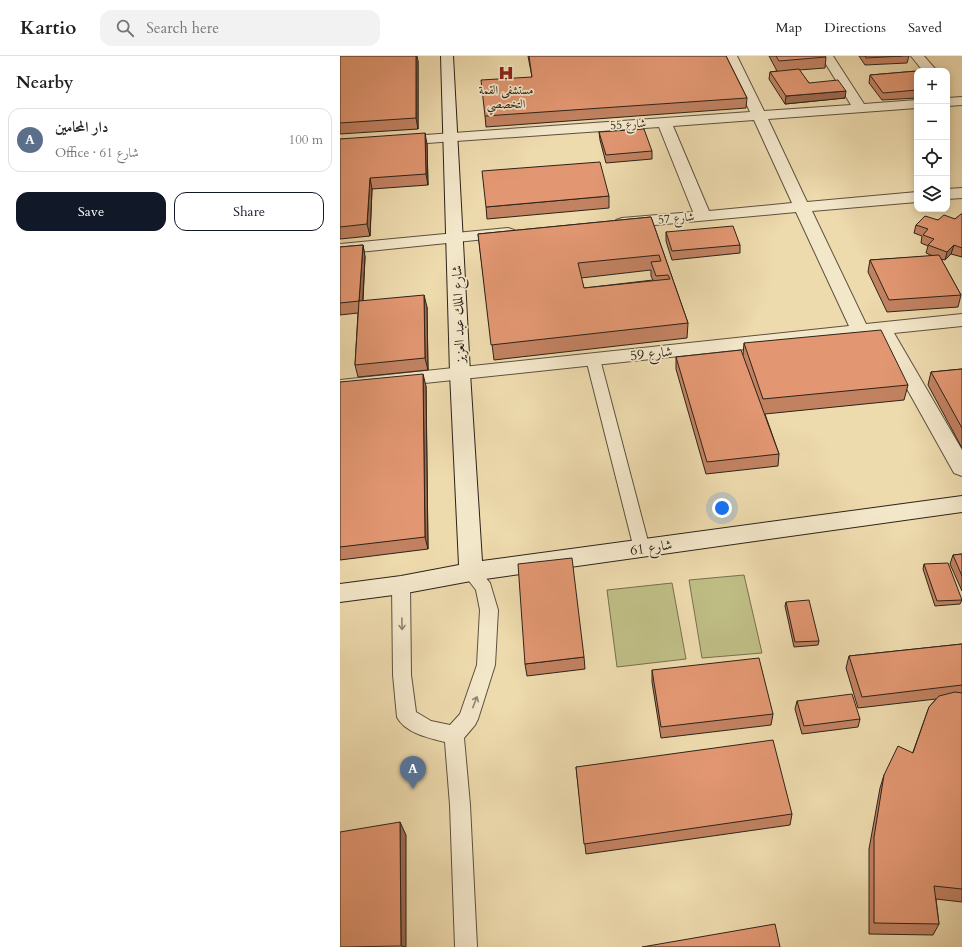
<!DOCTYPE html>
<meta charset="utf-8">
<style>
:root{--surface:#fff;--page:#f2f2f2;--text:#202124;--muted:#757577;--line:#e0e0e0;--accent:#111827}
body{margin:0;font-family:Cardo,Amiri,serif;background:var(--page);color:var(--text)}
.controls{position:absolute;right:12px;top:12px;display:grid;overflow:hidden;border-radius:8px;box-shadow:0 2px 10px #0003}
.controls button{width:36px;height:36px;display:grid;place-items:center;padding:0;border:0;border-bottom:1px solid var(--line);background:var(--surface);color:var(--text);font:20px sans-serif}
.you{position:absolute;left:382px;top:452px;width:14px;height:14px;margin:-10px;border:3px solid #fff;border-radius:50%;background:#1a73e8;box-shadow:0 0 0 6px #1a73e833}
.badge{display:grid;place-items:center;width:26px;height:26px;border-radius:50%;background:var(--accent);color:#fff;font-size:13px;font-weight:700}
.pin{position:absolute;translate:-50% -33px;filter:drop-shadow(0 1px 2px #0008)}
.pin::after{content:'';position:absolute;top:21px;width:14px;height:12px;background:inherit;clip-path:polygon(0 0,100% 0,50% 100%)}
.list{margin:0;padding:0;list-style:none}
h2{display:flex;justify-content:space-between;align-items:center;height:52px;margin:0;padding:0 16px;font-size:17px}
h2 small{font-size:13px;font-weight:400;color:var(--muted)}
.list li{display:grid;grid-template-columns:26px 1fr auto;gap:12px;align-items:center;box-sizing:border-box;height:64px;margin:0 8px 8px;padding:0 8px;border:1px solid var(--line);border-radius:12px}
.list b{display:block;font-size:15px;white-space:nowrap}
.list p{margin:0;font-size:13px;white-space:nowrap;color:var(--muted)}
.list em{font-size:13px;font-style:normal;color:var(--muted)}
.actions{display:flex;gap:8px;padding:12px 16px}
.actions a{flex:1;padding:9px 0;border:1px solid var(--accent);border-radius:12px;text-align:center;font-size:14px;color:var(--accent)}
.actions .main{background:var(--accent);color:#fff}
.icon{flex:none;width:22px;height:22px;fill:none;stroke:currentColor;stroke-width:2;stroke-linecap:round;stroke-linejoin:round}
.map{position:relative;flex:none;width:622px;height:891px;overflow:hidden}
header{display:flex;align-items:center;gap:24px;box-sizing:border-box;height:56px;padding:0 20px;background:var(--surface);border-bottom:1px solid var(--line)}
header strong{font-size:19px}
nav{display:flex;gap:22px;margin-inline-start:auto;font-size:14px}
.search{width:280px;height:36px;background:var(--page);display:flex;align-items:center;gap:10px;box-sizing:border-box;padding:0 14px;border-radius:12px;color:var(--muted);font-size:15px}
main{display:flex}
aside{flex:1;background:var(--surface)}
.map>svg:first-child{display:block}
.green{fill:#bfbd85;stroke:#76704f}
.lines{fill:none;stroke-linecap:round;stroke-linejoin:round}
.lane-casing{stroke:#5d513e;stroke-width:2}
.street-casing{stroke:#5d513e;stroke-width:2}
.secondary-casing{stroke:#2d2319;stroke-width:2}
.lane{fill:#f3e7ca;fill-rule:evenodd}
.street{fill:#f3e7ca;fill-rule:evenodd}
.secondary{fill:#f3e7ca;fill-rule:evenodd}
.wall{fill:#c28262;stroke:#2d2319;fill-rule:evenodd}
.shaded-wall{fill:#9e6a50;stroke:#2d2319}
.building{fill:#e29772;stroke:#2d2319;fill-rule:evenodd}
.oneway{stroke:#908572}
.labels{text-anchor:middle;stroke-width:3.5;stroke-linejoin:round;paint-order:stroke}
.far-poi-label{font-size:12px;fill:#2d2319;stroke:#f3e7ca}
.far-street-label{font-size:12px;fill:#2d2319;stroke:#f3e7ca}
.street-label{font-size:14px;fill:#2d2319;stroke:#f3e7ca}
</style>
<header>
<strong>Kartio</strong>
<div class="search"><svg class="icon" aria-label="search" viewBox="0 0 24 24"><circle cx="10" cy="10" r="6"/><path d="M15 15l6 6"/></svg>Search here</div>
<nav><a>Map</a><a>Directions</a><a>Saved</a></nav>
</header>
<main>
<aside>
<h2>Nearby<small></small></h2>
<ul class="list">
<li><span class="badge" style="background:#5c6f8a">A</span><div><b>دار المحامين</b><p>Office · شارع 61</p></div><em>100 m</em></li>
</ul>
<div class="actions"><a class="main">Save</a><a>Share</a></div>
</aside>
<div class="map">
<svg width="622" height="891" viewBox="0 0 622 891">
<rect width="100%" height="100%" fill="#eddaad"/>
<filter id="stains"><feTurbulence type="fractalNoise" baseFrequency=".005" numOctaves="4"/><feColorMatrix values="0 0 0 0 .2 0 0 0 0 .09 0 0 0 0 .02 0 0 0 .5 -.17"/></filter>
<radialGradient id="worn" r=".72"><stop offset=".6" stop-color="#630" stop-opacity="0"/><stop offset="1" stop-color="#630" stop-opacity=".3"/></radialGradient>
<!-- green -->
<path class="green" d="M 404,519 L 422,597 L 362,602 L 349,524 Z
M 332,527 L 346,603 L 277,611 L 267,534 Z"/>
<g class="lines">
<defs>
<path id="lane" d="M 253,299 L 258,300 L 260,303 L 310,493 L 308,498 L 302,499 L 296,498 L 294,493 L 246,303 L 248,300 Z
M 131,509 L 137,511 L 150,527 L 158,554 L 155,609 L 138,663 L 135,669 L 124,682 L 130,749 L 137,891 L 115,891 L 110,749 L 105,686 C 89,682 65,677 57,661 L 53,619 L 52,529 L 55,524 L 61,522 L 67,524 L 70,529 L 71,619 L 76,656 L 91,665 L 110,669 L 120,658 L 137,609 L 140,554 L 136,534 L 122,516 L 125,511 Z"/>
<path id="street" d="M 385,0 L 397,0 L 424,55 L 511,49 L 481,0 L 493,0 L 524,48 L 577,44 L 577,52 L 428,63 L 467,146 L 577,136 L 577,146 L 472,155 L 526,268 L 622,258 L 622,270 L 554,277 L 622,394 L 622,420 L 614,417 L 537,279 L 0,336 L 0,324 L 509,270 L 456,156 L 282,172 L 276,170 L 274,167 L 276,164 L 282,162 L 353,156 L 319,71 L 0,93 L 0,85 L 410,56 ZM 414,64 L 452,147 L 369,155 L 333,70 Z
M 571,0 L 584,0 L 597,15 L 583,15 Z
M 622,41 L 622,49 L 607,50 L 607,42 Z
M 622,132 L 622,142 L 607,143 L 607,133 Z
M 168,172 L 174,174 L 176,177 L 174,180 L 0,198 L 0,188 Z"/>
<path id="secondary" d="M 101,0 L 113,0 L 130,317 L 142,505 L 622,440 L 622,456 L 131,525 L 61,538 L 0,546 L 0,528 L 61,520 L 119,509 L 110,317 Z"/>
</defs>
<!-- lane casing -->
<use href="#lane" class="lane-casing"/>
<!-- street casing -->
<use href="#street" class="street-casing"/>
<!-- secondary casing -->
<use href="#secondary" class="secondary-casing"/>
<!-- lane -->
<use href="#lane" class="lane"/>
<!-- street -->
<use href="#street" class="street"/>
<!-- secondary -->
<use href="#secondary" class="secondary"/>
</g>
<!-- wall -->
<path class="wall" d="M 0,0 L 78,5 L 78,73 L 0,78 Z
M 188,0 L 386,0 L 407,42 L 406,52 L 146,71 L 145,60 L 192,21 Z
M 429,0 L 485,0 L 486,1 L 485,12 L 459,14 L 469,27 L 505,42 L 445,48 L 429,23 L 430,16 L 437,15 Z
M 519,0 L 569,0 L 567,7 L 525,9 Z
M 577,15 L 577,42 L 542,44 L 529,27 L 530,19 Z
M 259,76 L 312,95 L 312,103 L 266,107 L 260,84 Z
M 0,83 L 87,88 L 88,129 L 32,133 L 30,180 L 0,183 Z
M 269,140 L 269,152 L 147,163 L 146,151 Z
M 622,158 L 622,201 L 611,198 L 605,204 L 601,203 L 621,239 L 618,251 L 547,256 L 528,216 L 530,204 L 593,200 L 586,197 L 588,190 L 581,187 L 582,180 L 574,177 L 576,169 L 598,164 L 615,163 Z
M 311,161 L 348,267 L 347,282 L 154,304 L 138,178 ZM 311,214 L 311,220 L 313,224 L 244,232 L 241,222 Z
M 326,176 L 400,189 L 400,197 L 332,204 L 326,185 Z
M 23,189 L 25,201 L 23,245 L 87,251 L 88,314 L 18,321 L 15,309 L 18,257 L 0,259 L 0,191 Z
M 404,287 L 568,329 L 564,344 L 425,358 L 439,398 L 438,410 L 366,418 L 336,313 L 336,301 L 403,299 Z
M 622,313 L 622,392 L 588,329 L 591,316 Z
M 0,326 L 86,330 L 88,493 L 0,504 Z
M 622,498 L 622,535 L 610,508 L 613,499 Z
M 584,508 L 622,544 L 620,548 L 595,550 L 583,513 Z
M 446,546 L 479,585 L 478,589 L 454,591 L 445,550 Z
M 622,588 L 622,846 L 596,843 L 599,868 L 593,879 L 529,878 L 529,793 L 540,732 L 544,719 L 573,696 L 589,651 L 596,643 L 518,652 L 506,612 L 509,600 Z
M 244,601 L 245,613 L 187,620 L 185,608 Z
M 312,614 L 433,658 L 431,669 L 321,682 L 312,626 Z
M 457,645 L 520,663 L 518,671 L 462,678 L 455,653 Z
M 236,711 L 452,758 L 450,769 L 246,798 Z"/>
<!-- shaded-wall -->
<path class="shaded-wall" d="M 76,0 L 77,0 L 78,5 L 78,73 L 76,62 Z
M 506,35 L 505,42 L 445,48 L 446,40 Z
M 85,77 L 87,88 L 88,129 L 86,118 Z
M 30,122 L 32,133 L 30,180 L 27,168 Z
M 23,189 L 25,201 L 22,257 L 19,245 Z
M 614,189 L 611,198 L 605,204 L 607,196 Z
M 84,239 L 87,251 L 88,314 L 85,302 Z
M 83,318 L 86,330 L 88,493 L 85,481 Z
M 60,766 L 66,779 L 66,891 L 61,890 Z"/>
<!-- building -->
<path class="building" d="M 0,0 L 76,0 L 76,62 L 0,67 Z
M 189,0 L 386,0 L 407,42 L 145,60 L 141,24 L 192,21 Z
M 436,0 L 485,0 L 486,1 L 439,5 Z
M 525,0 L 562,0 L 526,2 Z
M 459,13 L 469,27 L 498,24 L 506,35 L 446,40 L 430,16 Z
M 577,15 L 577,34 L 543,37 L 530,19 Z
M 304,73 L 312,95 L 266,99 L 259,76 Z
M 85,77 L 86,118 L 30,122 L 27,168 L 0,171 L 0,83 Z
M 260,106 L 269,140 L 146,151 L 142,115 Z
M 621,158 L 622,158 L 622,192 L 614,189 L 607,196 L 588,189 L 594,183 L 583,179 L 588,173 L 576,169 L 585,160 L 598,164 L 604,159 L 615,163 Z
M 311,161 L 348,267 L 151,289 L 138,178 ZM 319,199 L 321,205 L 311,206 L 316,220 L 328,219 L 330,223 L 244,232 L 238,207 Z
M 393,170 L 400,189 L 332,195 L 326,176 Z
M 23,189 L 19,245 L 0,247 L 0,191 Z
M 599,199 L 621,239 L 549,244 L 530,204 Z
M 84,239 L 85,302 L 15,309 L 19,245 Z
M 541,274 L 568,329 L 423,343 L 404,287 Z
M 401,294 L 439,398 L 367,406 L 336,301 Z
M 622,313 L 622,372 L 591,316 Z
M 83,318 L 85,481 L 0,491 L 0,326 Z
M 622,498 L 622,520 L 613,499 Z
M 232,502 L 244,601 L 185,608 L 178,508 Z
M 608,507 L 622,544 L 597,545 L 584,508 Z
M 469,544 L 479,585 L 455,586 L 446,546 Z
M 622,588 L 622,629 L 522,641 L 509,600 Z
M 419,602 L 433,658 L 321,671 L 312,614 Z
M 615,636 L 622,637 L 622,833 L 594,830 L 599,868 L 534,867 L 534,781 L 544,719 L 558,690 L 573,697 L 589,651 L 599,640 Z
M 512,638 L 520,663 L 464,670 L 457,645 Z
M 433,684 L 452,758 L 244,788 L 236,711 Z
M 60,766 L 61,890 L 0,891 L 0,776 Z
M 435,868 L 440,891 L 302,891 Z"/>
<!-- one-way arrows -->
<defs><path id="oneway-shaft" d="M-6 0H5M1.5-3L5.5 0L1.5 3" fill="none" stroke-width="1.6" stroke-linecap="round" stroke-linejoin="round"/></defs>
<g class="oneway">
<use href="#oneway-shaft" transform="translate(62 568) rotate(89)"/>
<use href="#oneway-shaft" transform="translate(135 646) rotate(-69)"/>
</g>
<!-- icons -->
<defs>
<symbol id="hospital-bare" viewBox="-9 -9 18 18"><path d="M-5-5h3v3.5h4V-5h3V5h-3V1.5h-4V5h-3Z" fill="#8f2418" stroke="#f3e7ca" stroke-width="2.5" paint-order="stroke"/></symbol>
</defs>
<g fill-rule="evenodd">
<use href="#hospital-bare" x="155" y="6" width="22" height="22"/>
</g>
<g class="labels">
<!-- far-poi labels -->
<g class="far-poi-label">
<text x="166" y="38">مستشفى القمة<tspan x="166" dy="14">التخصصي</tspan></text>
</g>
<!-- far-street labels -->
<g class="far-street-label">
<text transform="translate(288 68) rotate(-4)" y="4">شارع 55</text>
<text transform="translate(336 162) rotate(-5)" y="4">شارع 57</text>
</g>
<!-- street labels -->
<g class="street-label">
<text transform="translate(118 258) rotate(-92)" y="5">شارع الملك عبد العزيز</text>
<text transform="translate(311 297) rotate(-6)" y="5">شارع 59</text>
<text transform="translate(311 491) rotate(-8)" y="5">شارع 61</text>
</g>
</g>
<rect width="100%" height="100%" filter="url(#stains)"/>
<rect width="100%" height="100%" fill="url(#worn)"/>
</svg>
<div class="controls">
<button>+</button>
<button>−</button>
<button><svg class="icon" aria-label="locate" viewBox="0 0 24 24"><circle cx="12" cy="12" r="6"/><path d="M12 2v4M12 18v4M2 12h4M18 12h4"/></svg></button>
<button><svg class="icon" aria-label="layers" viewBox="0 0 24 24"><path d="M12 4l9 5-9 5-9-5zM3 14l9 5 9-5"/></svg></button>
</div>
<div class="you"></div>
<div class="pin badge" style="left:73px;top:733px;background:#5c6f8a">A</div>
</div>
</main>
